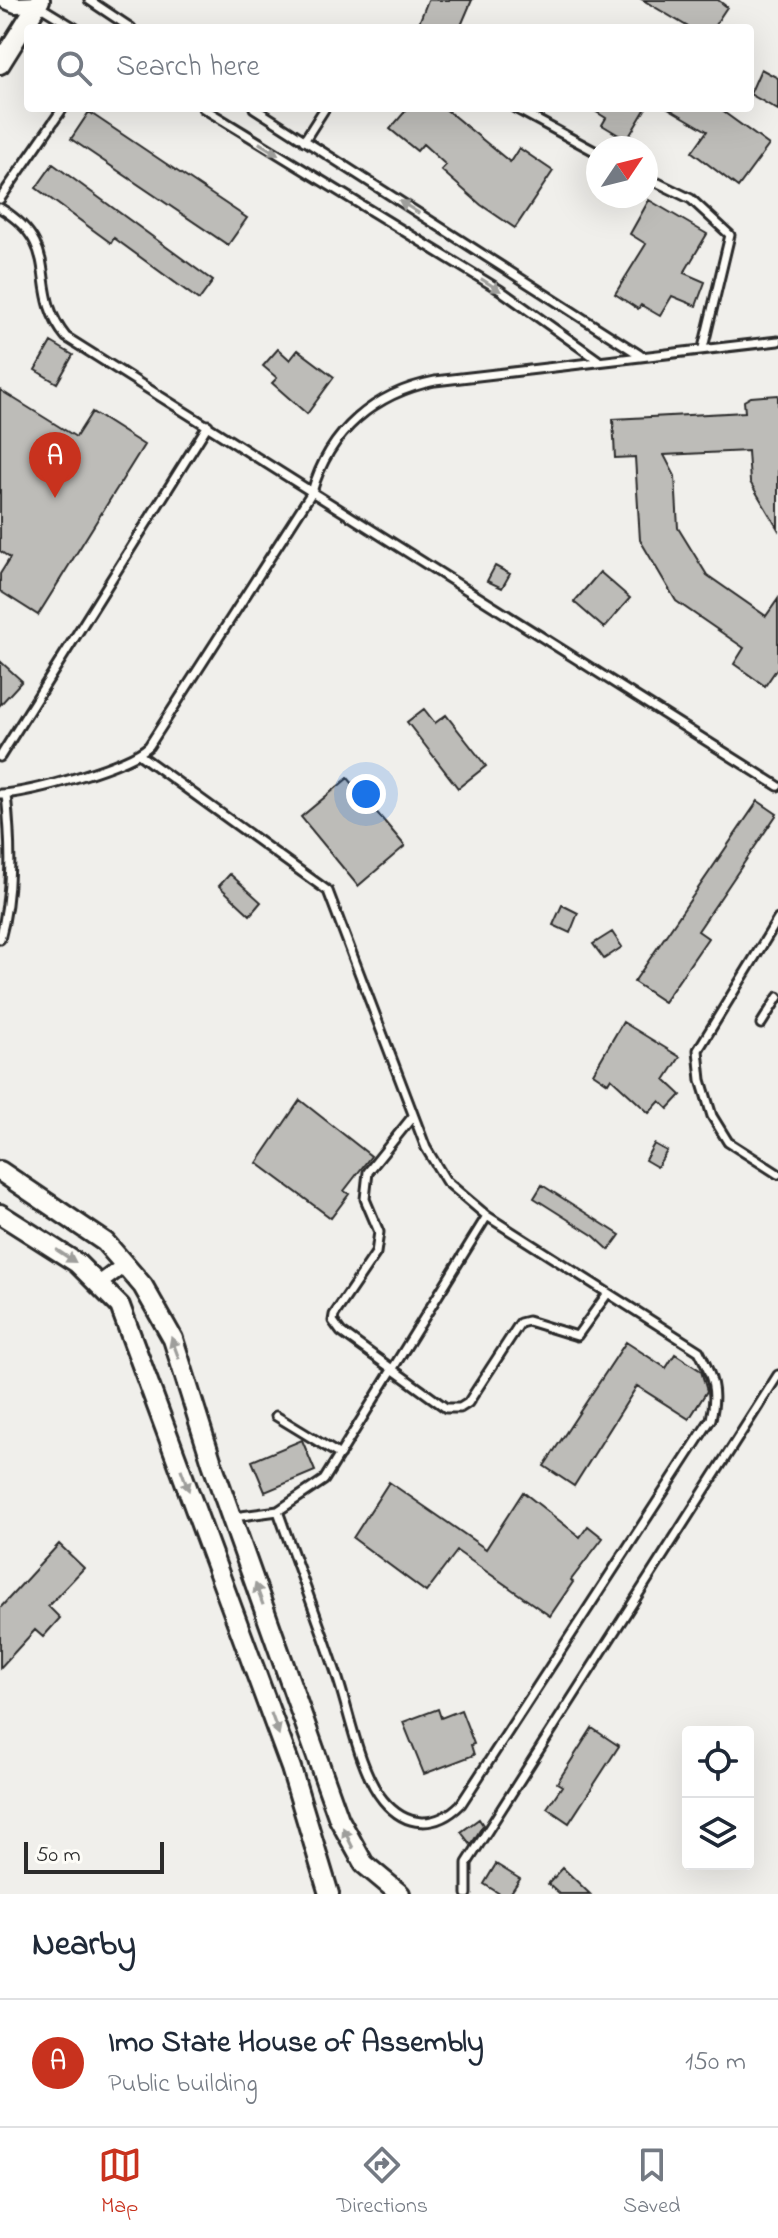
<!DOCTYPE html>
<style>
:root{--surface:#fff;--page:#f2f2f3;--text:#1f2937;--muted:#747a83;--line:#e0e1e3;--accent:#c8321e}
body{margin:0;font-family:"Indie Flower",sans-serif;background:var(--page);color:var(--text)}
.controls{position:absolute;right:24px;bottom:24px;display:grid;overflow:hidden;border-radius:8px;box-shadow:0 8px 32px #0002}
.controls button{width:72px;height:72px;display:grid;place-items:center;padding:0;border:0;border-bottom:2px solid var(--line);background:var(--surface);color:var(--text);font:40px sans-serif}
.compass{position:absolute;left:586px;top:136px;width:72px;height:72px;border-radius:50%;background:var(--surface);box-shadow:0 8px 32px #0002;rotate:55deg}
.scale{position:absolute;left:24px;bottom:20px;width:140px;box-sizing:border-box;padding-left:8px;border:4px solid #2b2b2b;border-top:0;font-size:22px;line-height:28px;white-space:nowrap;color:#2b2b2b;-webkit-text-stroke:6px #fdfcf7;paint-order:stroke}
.you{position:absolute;left:366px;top:794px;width:28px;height:28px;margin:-20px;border:6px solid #fff;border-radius:50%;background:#1a73e8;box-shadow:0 0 0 12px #1a73e833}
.badge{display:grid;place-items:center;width:52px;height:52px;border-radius:50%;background:var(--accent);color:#fff;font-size:26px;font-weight:700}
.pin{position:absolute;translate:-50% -66px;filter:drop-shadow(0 2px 4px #0008)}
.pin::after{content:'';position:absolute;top:42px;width:28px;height:24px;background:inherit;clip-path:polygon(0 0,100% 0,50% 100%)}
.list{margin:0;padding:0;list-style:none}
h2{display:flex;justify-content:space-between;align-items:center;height:104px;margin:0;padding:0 32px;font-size:34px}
h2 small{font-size:26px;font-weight:400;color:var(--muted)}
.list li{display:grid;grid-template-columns:52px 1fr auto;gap:24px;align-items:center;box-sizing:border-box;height:128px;padding:0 32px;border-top:2px solid var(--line)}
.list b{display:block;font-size:30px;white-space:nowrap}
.list p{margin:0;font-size:26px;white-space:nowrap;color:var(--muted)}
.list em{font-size:26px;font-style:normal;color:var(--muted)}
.icon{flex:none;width:44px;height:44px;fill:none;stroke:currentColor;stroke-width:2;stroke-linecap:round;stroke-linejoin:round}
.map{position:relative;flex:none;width:778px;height:1894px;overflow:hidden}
.search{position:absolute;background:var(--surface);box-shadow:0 8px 32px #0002;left:24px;right:24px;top:24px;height:88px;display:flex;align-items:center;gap:20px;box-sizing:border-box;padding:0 28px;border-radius:8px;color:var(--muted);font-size:30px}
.sheet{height:232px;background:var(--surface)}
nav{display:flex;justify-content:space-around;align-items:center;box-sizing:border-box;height:112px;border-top:2px solid var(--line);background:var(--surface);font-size:22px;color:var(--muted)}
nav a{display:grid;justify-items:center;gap:4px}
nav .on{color:var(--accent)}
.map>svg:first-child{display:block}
.building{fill:#bdbcb8;stroke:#2b2b2b;stroke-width:2}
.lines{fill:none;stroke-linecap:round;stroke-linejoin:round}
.service-casing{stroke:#2b2b2b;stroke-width:13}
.minor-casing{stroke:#2b2b2b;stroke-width:20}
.tertiary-casing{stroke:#2b2b2b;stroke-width:24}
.service{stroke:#fdfcf7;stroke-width:7}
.minor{stroke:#fdfcf7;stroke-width:14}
.tertiary{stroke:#fdfcf7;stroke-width:18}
.oneway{fill:#9e9e9b}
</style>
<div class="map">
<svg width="778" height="1894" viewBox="0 0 778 1894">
<rect width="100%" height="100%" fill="#f0efeb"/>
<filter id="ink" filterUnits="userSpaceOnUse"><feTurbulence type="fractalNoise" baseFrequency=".0125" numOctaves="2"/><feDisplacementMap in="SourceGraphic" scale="16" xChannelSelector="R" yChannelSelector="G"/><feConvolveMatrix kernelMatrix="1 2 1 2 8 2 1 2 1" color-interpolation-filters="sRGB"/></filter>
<g filter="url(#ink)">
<!-- building -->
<path class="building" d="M 428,0 L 472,0 L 460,28 L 417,28 Z
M 643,0 L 718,0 L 727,7 L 713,28 L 690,28 Z
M 761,69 L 778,78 L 778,110 L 750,94 Z
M 408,108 L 444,108 L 510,162 L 519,148 L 553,171 L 515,228 L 481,205 L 441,170 L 446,165 L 423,144 L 417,151 L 390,129 Z
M 590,108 L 646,108 L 627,140 L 602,125 L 606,118 Z
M 668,108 L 718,108 L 769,145 L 738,187 L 692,152 L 707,131 Z
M 89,112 L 247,218 L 228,245 L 71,139 Z
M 53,164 L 213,281 L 199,300 L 114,238 L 111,243 L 36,188 Z
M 649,200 L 707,234 L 684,273 L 705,282 L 696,306 L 672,296 L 660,316 L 641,305 L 638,309 L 615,294 L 646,244 L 630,234 Z
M 51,342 L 73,355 L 57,383 L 35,370 Z
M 278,349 L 290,360 L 298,350 L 334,377 L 307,414 L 272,383 L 277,378 L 263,366 Z
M 0,390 L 76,437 L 92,412 L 144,445 L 38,615 L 0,591 L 0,574 L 10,558 L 0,551 Z
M 778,395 L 778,529 L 750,482 L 748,451 L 664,455 L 675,476 L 678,528 L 707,575 L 766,616 L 778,599 L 778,667 L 765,686 L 734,664 L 744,648 L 676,601 L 640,540 L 635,457 L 615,458 L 613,419 L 745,412 L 744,401 L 751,397 Z
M 495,566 L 510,574 L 502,588 L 487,581 Z
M 600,572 L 630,598 L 604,628 L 574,602 Z
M 0,661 L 22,681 L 0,705 Z
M 424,709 L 435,723 L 446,715 L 486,766 L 458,788 L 407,722 Z
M 348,778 L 405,846 L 358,886 L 301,817 Z
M 758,801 L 777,814 L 698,931 L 708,938 L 664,1002 L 634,982 Z
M 230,874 L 261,902 L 250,915 L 219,886 Z
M 562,905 L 578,913 L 570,933 L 553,925 Z
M 612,932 L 622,947 L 604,959 L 593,944 Z
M 623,1022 L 680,1057 L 665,1080 L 681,1095 L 668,1109 L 660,1101 L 649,1113 L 611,1078 L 608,1083 L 593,1073 Z
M 300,1100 L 371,1156 L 344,1191 L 349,1194 L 331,1218 L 257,1163 Z
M 654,1144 L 667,1151 L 657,1167 L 645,1160 Z
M 542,1185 L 620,1235 L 609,1250 L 594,1236 L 534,1198 Z
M 626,1342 L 666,1368 L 675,1354 L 701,1371 L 707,1391 L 689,1419 L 637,1386 L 574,1486 L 544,1466 Z
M 302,1440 L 315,1471 L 265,1492 L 252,1461 Z
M 389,1482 L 486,1549 L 523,1492 L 580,1537 L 588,1526 L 603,1538 L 571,1580 L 573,1582 L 550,1616 L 457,1551 L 426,1592 L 353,1538 Z
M 59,1544 L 84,1568 L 48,1606 L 60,1618 L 43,1637 L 35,1630 L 0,1668 L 0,1608 Z
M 438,1709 L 441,1718 L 461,1710 L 474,1744 L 471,1745 L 474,1755 L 424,1774 L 403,1722 Z
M 592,1728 L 619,1746 L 569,1823 L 547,1808 L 562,1786 L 557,1783 Z
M 479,1819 L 483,1825 L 471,1845 L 461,1832 Z
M 496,1864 L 520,1879 L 510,1894 L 500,1894 L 484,1884 Z
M 563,1868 L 590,1894 L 559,1894 L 548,1884 Z"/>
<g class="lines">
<defs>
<path id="service" d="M 89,0 L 131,28
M 39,6 L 75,28
M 203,108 L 500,290 L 598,360
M 254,108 L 640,355
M 515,108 L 598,153
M 304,141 L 325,108
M 646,177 L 691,199 L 730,235 L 703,348
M 0,199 L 63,108
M 0,208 C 66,248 26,288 66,337 L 778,786
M 140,755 L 328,891 L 426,1148 L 446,1181 L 487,1216 L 699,1351 C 712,1376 718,1391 711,1419 L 461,1804 C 436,1829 406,1828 383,1800 C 359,1771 349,1710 336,1673 C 318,1619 297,1565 278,1511
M 0,757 L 208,425
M 0,794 C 29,794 129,765 149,746 L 312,492 C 329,431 375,393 435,381 L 778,341
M 778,919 L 698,1050 L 701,1080 L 712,1116 L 728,1142 L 778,1174
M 0,939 C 13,892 11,843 6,794
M 761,1024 L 778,997
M 413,1116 L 368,1172 L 365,1199 L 379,1232 L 376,1253 L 334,1315 L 333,1321 L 341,1332 L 446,1408 L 460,1408 L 468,1403 L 520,1323 L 528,1321 L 577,1336 L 608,1293
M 276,1416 L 340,1455
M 234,1517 L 278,1511 L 324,1480 L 487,1216
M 467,1894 L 467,1863 L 778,1375"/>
<path id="minor" d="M 4,0 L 16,5 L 37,4
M 100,1283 L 124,1265"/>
<path id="tertiary" d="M 0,64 L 40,0
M 0,1171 L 105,1242 L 143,1286 L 173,1339 L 212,1463 L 339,1819 L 364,1864 L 400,1894
M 0,1214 L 77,1263 L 120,1306 L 291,1768 L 329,1894"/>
</defs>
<!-- service casing -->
<use href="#service" class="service-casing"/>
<!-- minor casing -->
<use href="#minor" class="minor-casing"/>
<!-- tertiary casing -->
<use href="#tertiary" class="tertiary-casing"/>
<!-- service -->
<use href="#service" class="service"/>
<!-- minor -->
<use href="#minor" class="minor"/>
<!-- tertiary -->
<use href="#tertiary" class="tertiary"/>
</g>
<!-- one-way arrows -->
<defs><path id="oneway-solid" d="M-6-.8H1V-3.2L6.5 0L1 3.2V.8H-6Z" transform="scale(2)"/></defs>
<g class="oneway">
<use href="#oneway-solid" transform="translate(269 149) rotate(32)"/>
<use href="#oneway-solid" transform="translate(409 207) rotate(-148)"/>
<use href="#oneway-solid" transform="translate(491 285) rotate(32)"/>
<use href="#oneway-solid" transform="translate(66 1256) rotate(33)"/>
<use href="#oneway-solid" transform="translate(175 1348) rotate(-110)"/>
<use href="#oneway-solid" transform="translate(185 1480) rotate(70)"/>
<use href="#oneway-solid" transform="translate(259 1594) rotate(-110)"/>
<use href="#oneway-solid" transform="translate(275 1724) rotate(70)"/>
<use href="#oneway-solid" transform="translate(348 1838) rotate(-116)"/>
</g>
</g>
</svg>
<div class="controls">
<button><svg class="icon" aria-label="locate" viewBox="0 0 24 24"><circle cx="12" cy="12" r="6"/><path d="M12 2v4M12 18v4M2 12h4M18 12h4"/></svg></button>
<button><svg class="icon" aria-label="layers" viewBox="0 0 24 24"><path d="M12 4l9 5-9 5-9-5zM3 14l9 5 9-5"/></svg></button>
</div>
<svg class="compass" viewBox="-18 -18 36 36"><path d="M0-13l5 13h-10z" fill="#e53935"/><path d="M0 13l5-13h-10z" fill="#747a83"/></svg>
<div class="scale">50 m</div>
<div class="you"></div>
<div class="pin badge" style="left:55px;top:498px">A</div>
<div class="search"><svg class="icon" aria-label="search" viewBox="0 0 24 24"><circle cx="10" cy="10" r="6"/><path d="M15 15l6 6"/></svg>Search here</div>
</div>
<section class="sheet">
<h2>Nearby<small></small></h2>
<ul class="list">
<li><span class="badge">A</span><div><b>Imo State House of Assembly</b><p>Public building</p></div><em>150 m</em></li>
</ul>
</section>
<nav>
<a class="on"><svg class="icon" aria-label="map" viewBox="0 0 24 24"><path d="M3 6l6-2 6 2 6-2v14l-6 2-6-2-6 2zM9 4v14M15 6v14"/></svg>Map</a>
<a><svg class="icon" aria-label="directions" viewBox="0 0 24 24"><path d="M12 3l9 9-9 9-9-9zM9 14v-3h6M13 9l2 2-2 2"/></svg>Directions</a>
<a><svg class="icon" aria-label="saved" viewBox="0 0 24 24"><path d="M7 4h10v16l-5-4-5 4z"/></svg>Saved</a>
</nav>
